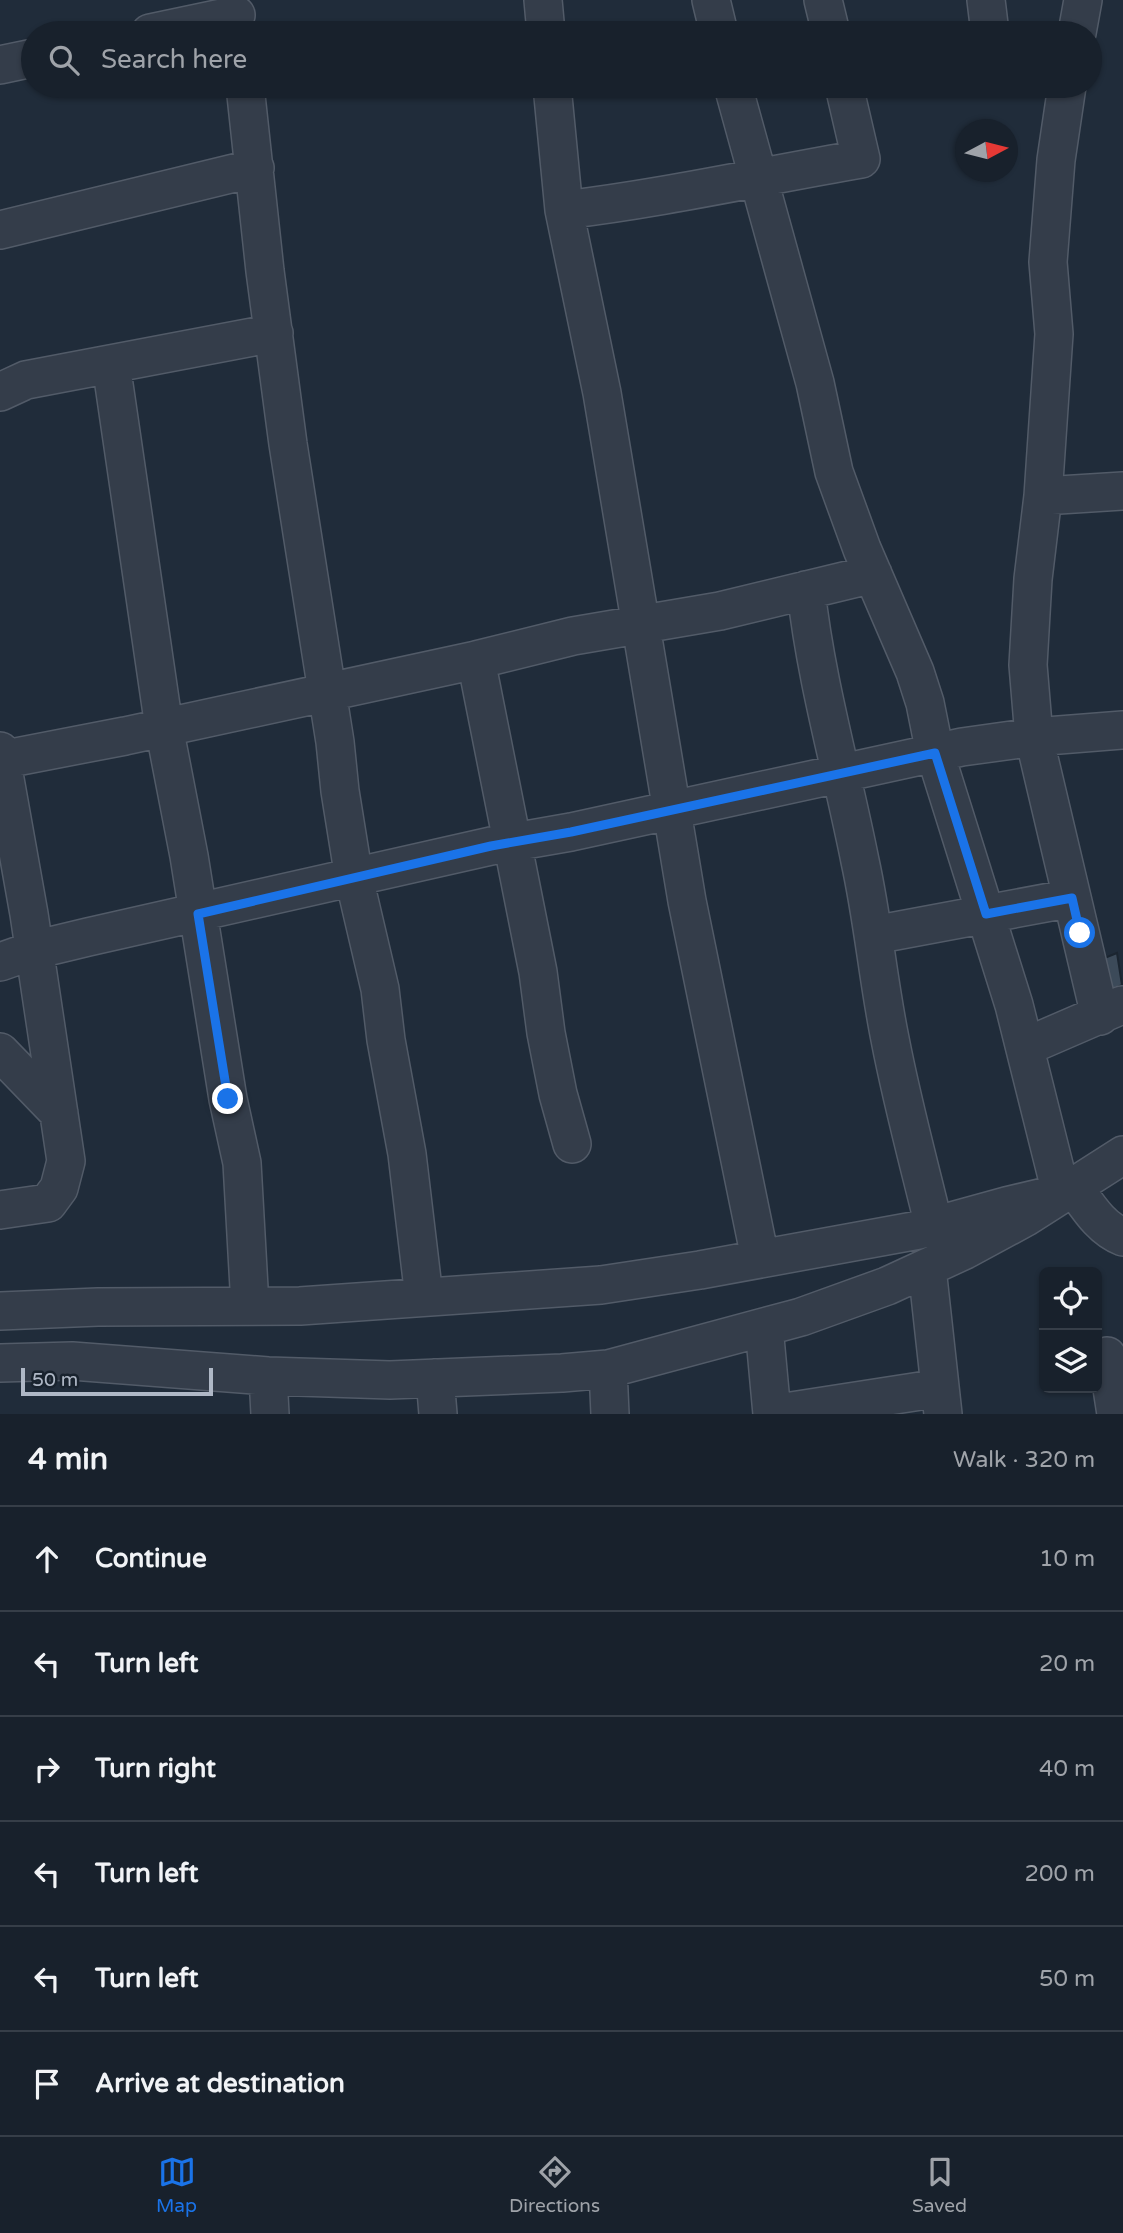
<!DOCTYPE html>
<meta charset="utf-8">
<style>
:root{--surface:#18212c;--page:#212934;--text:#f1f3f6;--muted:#9fa3a9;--line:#363e48;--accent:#1a73e8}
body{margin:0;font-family:"Varela Round",sans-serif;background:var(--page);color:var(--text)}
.controls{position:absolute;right:21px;bottom:21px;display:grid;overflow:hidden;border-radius:10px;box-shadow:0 2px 5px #0004}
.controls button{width:63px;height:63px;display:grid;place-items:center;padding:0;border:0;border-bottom:2px solid var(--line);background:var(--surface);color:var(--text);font:35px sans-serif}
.compass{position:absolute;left:955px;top:119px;width:63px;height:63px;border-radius:50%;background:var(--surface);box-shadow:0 2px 5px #0004;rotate:83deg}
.scale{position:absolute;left:21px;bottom:18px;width:192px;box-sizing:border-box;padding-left:7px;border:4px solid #afb8c6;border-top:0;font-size:19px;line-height:24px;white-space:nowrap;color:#afb8c6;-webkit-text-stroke:5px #19232e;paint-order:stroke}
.stop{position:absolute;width:21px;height:21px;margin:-16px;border:5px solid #1a73e8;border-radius:50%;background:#fff}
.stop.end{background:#1a73e8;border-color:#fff;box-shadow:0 2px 7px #0008}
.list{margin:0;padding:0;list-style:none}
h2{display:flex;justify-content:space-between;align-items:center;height:91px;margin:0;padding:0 28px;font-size:30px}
h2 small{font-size:23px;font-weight:400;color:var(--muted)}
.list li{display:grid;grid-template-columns:46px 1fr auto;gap:21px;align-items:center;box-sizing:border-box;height:105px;padding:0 28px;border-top:2px solid var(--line)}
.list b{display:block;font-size:26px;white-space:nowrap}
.list em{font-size:23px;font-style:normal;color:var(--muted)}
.icon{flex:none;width:38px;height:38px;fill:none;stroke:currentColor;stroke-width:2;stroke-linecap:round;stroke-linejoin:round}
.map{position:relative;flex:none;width:1123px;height:1414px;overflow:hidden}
.search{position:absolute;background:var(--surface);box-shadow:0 2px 5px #0004;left:21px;right:21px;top:21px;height:77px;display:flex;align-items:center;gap:18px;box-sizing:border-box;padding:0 24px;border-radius:38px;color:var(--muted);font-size:26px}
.sheet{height:721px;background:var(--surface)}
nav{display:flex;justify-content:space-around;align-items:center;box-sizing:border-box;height:98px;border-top:2px solid var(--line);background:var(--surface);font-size:19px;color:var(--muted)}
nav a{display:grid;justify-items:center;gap:4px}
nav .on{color:var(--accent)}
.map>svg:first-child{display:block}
.building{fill:#3c4a59;stroke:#1b2530;stroke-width:2}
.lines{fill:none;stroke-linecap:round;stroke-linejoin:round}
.minor-casing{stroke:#525b68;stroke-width:40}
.minor{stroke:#343d4a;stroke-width:37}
.route{stroke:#1a73e8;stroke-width:9}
</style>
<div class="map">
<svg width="1123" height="1414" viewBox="0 0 1123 1414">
<rect width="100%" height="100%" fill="#202c3a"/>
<!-- building -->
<path class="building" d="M 1117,953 L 1122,985 L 1104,993 L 1097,961 Z"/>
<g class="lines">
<defs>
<path id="minor" d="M 543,0 L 546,33
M 711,0 L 719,33
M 823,0 L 831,33
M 986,0 L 990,33
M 150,33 L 236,15
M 1077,33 L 1083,0
M 0,65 L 33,58
M 245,86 L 265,271 L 288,444 L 335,742 L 340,791 L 354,878 L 380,989 L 386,1040 L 407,1154 L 424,1297
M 552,86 L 564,210 L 602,393 L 687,901 L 760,1258
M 1067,86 L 1056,160 L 1048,262 L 1054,334 L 1043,496 L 1033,579 L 1028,665 L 1034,737 L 1100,1016
M 564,210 C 664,198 762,176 861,159 L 844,86
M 0,230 L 255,168
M 111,364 L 164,727 L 189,856 L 228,1099 L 242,1163 L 250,1306
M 0,392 L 26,380 L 274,333
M 1043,496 L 1123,491
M 806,590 C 816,682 842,770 860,861 C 873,920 878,980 890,1039 C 902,1102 919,1164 934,1226
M 476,660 L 538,972 L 546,1033 L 558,1094 L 572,1144
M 0,751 L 29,914 L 66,1161 L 59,1188 L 48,1203 L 0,1210
M 0,760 L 125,736 L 476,660 L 573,636 L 720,611 L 873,574
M 874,935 L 1072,898
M 0,962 L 34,950 L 88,937 L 491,846 L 571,832 L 962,747 L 1034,737 L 1123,730
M 1025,1047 L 1122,1005
M 0,1052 L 59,1113
M 1073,1186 C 1087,1205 1100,1228 1123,1237
M 927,1268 L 943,1414
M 0,1311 L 98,1307 L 300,1306 L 601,1285 L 700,1270 L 919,1230 L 1006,1206 L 1061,1193 L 1014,1005 L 935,753 L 925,703 L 915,672 L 862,549 L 834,472 L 815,383 L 733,86
M 764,1327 L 772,1414 L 940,1388
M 1107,1356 L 1116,1414
M 0,1363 L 72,1361 L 268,1376 L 390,1380 L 562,1373 L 608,1369 L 801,1317 L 887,1286 L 965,1250 L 1026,1217 L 1123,1155
M 608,1369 L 610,1414
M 268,1376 L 270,1414
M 435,1378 L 438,1414"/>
</defs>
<!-- minor casing -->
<use href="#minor" class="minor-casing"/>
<!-- minor -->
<use href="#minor" class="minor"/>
</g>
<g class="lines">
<!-- route -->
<path class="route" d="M 228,1099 L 198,914 L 491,846 L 571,832 L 935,753 L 986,914 L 1072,898 L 1080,933"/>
</g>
</svg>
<div class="controls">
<button><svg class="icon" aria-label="locate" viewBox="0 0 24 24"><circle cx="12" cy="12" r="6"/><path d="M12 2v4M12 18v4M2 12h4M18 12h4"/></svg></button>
<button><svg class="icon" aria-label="layers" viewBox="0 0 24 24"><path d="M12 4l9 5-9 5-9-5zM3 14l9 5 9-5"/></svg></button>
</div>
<svg class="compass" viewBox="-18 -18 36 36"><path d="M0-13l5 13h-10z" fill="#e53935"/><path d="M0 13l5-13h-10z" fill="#9fa3a9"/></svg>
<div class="scale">50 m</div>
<div class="stop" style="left:1080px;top:933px"></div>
<div class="stop end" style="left:228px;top:1099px"></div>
<div class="search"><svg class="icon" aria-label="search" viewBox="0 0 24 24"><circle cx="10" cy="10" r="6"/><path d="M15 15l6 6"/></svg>Search here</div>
</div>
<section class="sheet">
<h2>4 min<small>Walk · 320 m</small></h2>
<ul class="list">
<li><svg class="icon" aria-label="ahead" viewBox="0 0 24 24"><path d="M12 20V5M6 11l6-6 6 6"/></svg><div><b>Continue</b></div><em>10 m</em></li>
<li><svg class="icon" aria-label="left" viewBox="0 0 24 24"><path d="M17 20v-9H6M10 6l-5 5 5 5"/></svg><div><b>Turn left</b></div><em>20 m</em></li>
<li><svg class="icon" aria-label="right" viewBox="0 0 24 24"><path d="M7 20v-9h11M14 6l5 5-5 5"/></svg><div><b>Turn right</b></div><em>40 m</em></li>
<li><svg class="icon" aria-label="left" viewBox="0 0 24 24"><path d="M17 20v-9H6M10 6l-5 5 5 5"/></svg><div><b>Turn left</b></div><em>200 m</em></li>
<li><svg class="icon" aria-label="left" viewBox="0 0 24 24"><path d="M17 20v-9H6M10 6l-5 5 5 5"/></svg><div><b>Turn left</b></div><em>50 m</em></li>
<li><svg class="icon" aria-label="arrive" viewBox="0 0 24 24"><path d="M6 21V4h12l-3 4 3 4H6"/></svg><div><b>Arrive at destination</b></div></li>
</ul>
</section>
<nav>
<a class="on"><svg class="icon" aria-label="map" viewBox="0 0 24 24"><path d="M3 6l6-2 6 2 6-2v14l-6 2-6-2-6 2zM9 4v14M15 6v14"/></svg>Map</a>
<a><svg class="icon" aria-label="directions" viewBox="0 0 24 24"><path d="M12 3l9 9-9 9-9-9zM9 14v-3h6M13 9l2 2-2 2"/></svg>Directions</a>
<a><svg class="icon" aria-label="saved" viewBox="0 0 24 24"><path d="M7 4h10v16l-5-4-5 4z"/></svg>Saved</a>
</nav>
